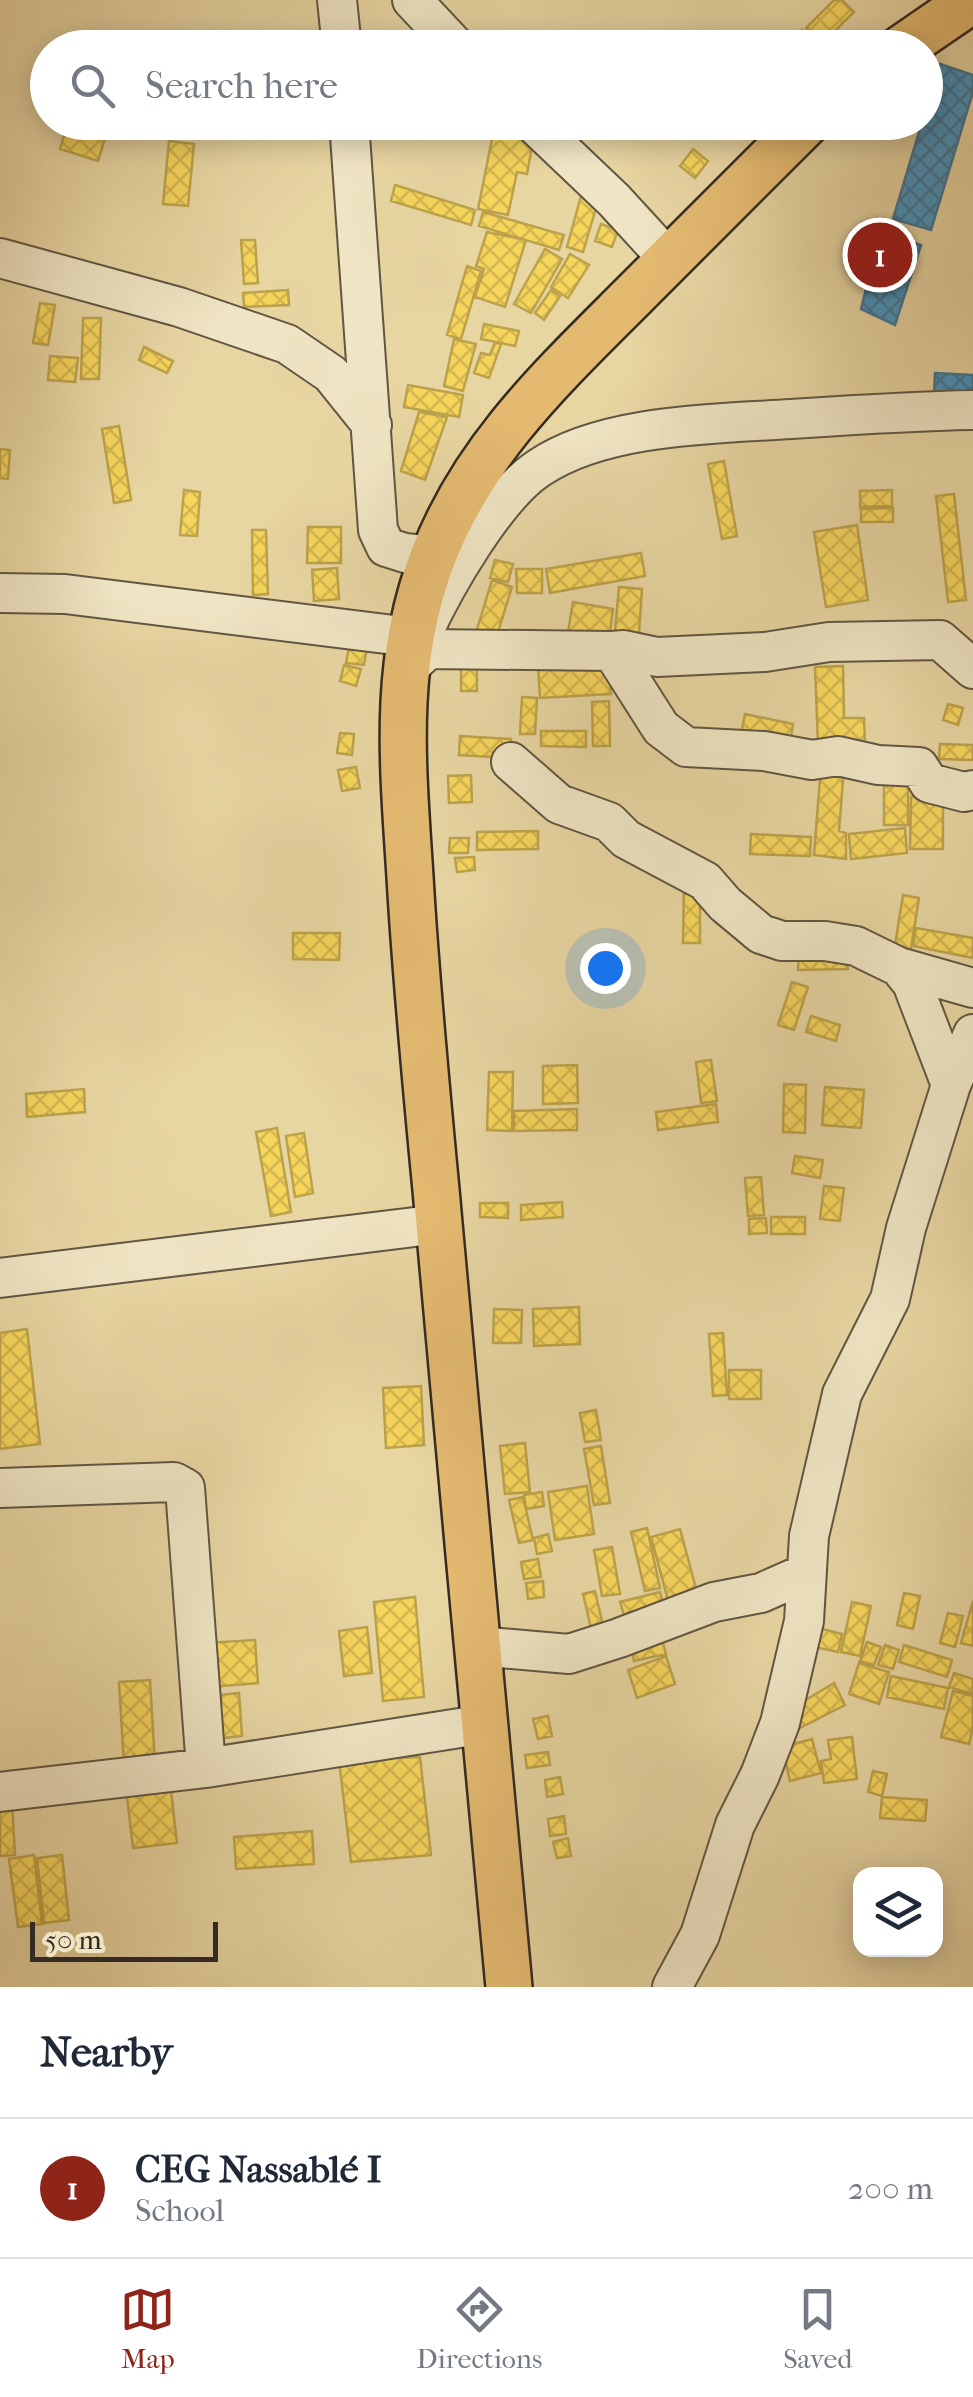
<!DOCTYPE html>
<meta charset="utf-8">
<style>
:root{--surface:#fff;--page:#f6f6f7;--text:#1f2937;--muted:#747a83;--line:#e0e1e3;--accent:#8f2418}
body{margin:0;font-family:"IM FELL French Canon",serif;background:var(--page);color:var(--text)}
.controls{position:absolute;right:30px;bottom:30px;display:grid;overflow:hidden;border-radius:20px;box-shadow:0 5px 25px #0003}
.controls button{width:90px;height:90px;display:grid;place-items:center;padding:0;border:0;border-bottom:2px solid var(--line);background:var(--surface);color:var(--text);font:50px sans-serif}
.scale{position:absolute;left:30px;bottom:25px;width:188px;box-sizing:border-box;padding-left:10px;border:5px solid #342b22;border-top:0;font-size:28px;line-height:35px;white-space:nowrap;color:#342b22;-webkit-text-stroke:8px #efe4c3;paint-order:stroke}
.you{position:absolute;left:605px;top:968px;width:35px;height:35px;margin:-25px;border:8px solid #fff;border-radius:50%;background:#1a73e8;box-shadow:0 0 0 15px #1a73e833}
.badge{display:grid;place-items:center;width:65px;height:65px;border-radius:50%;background:var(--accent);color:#fff;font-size:32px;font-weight:700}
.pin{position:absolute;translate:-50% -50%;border:5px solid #fff;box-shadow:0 2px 10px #0006}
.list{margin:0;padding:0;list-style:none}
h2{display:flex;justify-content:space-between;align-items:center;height:130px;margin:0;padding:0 40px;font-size:42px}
h2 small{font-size:32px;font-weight:400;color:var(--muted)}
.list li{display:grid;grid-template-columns:65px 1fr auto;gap:30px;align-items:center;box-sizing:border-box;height:140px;padding:0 40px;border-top:2px solid var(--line)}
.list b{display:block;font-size:38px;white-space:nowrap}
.list p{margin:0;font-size:32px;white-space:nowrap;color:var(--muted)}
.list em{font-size:32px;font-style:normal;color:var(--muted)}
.icon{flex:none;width:55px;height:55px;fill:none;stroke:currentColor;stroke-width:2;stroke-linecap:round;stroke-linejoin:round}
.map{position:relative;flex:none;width:973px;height:1987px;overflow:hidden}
.search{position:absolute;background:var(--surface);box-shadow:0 5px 25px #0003;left:30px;right:30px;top:30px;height:110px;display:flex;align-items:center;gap:25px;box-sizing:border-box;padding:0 35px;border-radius:55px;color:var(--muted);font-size:38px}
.sheet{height:270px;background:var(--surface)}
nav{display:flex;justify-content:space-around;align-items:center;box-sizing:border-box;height:140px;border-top:2px solid var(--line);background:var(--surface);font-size:28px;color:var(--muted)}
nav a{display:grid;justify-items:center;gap:5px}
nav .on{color:var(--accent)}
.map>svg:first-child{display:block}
.homes{fill:url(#homes-cross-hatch);stroke:#bca24b;stroke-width:2.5}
.schools{fill:url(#schools-cross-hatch);stroke:#3e7493;stroke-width:2.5}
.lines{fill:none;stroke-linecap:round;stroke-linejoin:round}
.minor-casing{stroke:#615642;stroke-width:42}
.major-casing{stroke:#342b22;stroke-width:50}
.minor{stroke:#efe4c3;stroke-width:38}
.major{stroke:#e4ba71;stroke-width:45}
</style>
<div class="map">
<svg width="973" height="1987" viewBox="0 0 973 1987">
<defs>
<pattern id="homes-cross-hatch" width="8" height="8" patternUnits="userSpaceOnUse" patternTransform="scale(2.5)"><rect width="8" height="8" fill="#f6d55c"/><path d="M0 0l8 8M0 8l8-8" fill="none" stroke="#d4b750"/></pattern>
<pattern id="schools-cross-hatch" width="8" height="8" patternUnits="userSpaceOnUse" patternTransform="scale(2.5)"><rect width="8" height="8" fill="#4393c3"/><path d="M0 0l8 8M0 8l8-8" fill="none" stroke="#39789e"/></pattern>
</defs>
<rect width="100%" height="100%" fill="#e7d5a2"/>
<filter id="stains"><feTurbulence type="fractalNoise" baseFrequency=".002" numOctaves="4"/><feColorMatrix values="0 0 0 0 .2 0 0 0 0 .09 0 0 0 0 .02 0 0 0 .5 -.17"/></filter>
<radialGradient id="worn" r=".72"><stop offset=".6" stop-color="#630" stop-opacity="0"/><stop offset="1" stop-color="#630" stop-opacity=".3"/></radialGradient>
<!-- homes -->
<path class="homes" d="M 834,0 L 842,0 L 854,12 L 822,44 L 806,28 Z
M 802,30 L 819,44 L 816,48 L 793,48 L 790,44 Z
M 68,122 L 110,122 L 98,161 L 60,149 Z
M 493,134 L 533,141 L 527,174 L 517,172 L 508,215 L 478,209 Z
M 169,141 L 194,144 L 188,206 L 163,204 Z
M 693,149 L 708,161 L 695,178 L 680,166 Z
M 395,185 L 475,210 L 471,225 L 391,201 Z
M 581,196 L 598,201 L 583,252 L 567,247 Z
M 483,212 L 564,235 L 559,250 L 479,226 Z
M 601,224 L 618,230 L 612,247 L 595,241 Z
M 487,232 L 526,240 L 505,307 L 475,297 L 484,269 L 476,266 Z
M 241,240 L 255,240 L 258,283 L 244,284 Z
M 545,249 L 562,259 L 531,313 L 514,304 Z
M 570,254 L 589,265 L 568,298 L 551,287 Z
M 467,266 L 481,271 L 461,339 L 447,335 Z
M 288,290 L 289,305 L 244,307 L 243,293 Z
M 551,290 L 560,296 L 544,320 L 535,313 Z
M 40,303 L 55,305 L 48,345 L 33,343 Z
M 83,318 L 101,318 L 99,379 L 81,379 Z
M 484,324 L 519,331 L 515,346 L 481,339 Z
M 454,339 L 476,344 L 463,391 L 444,386 Z
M 495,342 L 501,344 L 489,378 L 474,373 L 481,353 L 490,355 Z
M 144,347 L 173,361 L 167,373 L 139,360 Z
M 50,356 L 78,358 L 75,382 L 48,380 Z
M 408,385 L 463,395 L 459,417 L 404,407 Z
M 419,412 L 447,417 L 425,480 L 401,471 Z
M 119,426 L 131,500 L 114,503 L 102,429 Z
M 0,449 L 10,450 L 8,479 L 0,478 Z
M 724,461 L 737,536 L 722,539 L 708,464 Z
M 184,490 L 200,492 L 197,536 L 180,535 Z
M 892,490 L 892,506 L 860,507 L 860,491 Z
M 954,494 L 966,600 L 948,602 L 936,496 Z
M 893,508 L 893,522 L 861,522 L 861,509 Z
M 857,525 L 868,600 L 826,607 L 814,532 Z
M 308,527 L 341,527 L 341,563 L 307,563 Z
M 252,530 L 266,530 L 268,594 L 253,595 Z
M 641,553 L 645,576 L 550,593 L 546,569 Z
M 495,560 L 513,564 L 508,582 L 490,578 Z
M 337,568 L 339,599 L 314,601 L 312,570 Z
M 516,569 L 542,569 L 542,593 L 517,593 Z
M 492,580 L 512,587 L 494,645 L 474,639 Z
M 619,587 L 642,589 L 639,633 L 615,631 Z
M 573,602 L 613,609 L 609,639 L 568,632 Z
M 349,646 L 367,648 L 364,665 L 346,663 Z
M 609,660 L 611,694 L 540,698 L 538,664 Z
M 461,663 L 477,663 L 477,691 L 461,691 Z
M 344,665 L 361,669 L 356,686 L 340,681 Z
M 843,666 L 844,718 L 864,718 L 865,744 L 818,746 L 815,667 Z
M 522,697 L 537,698 L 535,734 L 520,734 Z
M 609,701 L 610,746 L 593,746 L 592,702 Z
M 948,704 L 963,708 L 958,725 L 943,720 Z
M 745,714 L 793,724 L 790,743 L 741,734 Z
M 541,731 L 586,731 L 586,747 L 541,746 Z
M 340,733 L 354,734 L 352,755 L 337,753 Z
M 460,736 L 511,739 L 510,758 L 459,755 Z
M 940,744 L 973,745 L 973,760 L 939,759 Z
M 821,766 L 844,768 L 839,831 L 846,833 L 846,859 L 814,855 Z
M 356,767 L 360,788 L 342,791 L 338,770 Z
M 471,775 L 472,802 L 449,803 L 448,776 Z
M 884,782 L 908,782 L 908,825 L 884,825 Z
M 911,797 L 943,797 L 943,849 L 910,849 Z
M 905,828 L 907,853 L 851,859 L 849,834 Z
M 538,831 L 538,849 L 477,850 L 477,832 Z
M 751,834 L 811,837 L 810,856 L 750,854 Z
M 450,838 L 469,838 L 468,853 L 449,853 Z
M 474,857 L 475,870 L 457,872 L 455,858 Z
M 684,883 L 700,883 L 700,943 L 683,943 Z
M 903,895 L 919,898 L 911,949 L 895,945 Z
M 916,928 L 973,938 L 973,958 L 913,946 Z
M 293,933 L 340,933 L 339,960 L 293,959 Z
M 847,951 L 848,969 L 798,970 L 799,952 Z
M 792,982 L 808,987 L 794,1030 L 778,1025 Z
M 811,1016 L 840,1025 L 836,1041 L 806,1032 Z
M 711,1060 L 717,1101 L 701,1103 L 696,1062 Z
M 577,1065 L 578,1103 L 543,1104 L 543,1066 Z
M 489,1072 L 513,1072 L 512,1131 L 487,1130 Z
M 784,1084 L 806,1085 L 805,1133 L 783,1132 Z
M 825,1087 L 864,1090 L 861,1128 L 822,1125 Z
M 84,1089 L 85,1112 L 27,1117 L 26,1094 Z
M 716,1104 L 718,1122 L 658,1130 L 656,1112 Z
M 577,1109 L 577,1130 L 514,1131 L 514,1111 Z
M 277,1128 L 291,1212 L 271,1216 L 256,1132 Z
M 304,1133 L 313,1193 L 295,1197 L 286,1136 Z
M 795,1156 L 823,1160 L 820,1178 L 792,1173 Z
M 761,1177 L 764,1215 L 748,1216 L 745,1178 Z
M 824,1186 L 844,1188 L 840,1221 L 820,1219 Z
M 562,1202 L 563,1217 L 521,1220 L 521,1205 Z
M 480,1203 L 508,1203 L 508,1218 L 480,1217 Z
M 771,1217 L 805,1217 L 805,1234 L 771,1234 Z
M 766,1218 L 767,1233 L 749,1234 L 749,1219 Z
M 579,1307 L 580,1344 L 534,1346 L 533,1309 Z
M 494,1309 L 522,1310 L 521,1343 L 493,1343 Z
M 27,1329 L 40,1444 L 0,1449 L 0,1333 Z
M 723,1333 L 727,1395 L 713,1396 L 709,1334 Z
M 729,1370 L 761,1370 L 761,1399 L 729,1399 Z
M 421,1386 L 424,1445 L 386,1448 L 383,1388 Z
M 596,1410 L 601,1440 L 585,1442 L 580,1413 Z
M 525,1443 L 530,1492 L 505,1494 L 500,1446 Z
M 601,1446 L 610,1503 L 594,1505 L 584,1449 Z
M 587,1486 L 594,1534 L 555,1540 L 548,1492 Z
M 542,1492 L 544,1506 L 526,1509 L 524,1495 Z
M 523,1497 L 533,1540 L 519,1543 L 509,1500 Z
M 647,1528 L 660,1588 L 645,1591 L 631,1532 Z
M 680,1529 L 698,1596 L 669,1604 L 651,1537 Z
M 548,1534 L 552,1551 L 537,1554 L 534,1538 Z
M 612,1547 L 620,1594 L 602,1596 L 594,1550 Z
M 538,1559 L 541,1577 L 524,1579 L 521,1562 Z
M 543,1581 L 544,1597 L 528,1599 L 526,1583 Z
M 595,1591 L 605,1634 L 593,1637 L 583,1594 Z
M 660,1592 L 664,1607 L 625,1618 L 620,1602 Z
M 904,1593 L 920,1596 L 913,1629 L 897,1625 Z
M 415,1597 L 424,1697 L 383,1701 L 374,1602 Z
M 973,1601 L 973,1646 L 961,1643 Z
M 852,1602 L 871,1606 L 860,1656 L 841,1652 Z
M 948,1613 L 963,1616 L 955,1647 L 940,1643 Z
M 810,1626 L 842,1634 L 838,1652 L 806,1645 Z
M 367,1627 L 372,1673 L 344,1676 L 339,1631 Z
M 661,1636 L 666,1654 L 634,1661 L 630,1643 Z
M 255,1640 L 258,1683 L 211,1687 L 207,1643 Z
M 867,1642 L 881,1647 L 874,1665 L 860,1661 Z
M 885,1645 L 899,1650 L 893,1669 L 878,1665 Z
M 904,1645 L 952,1660 L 947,1677 L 899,1662 Z
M 666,1656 L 675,1684 L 637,1698 L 628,1670 Z
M 859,1663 L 889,1672 L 879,1704 L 849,1694 Z
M 954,1673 L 973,1679 L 973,1694 L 949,1687 Z
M 891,1676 L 948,1688 L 944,1709 L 887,1697 Z
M 150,1680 L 155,1763 L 124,1765 L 119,1682 Z
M 834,1683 L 845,1705 L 790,1733 L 784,1713 Z
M 953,1691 L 973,1696 L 973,1727 L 969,1744 L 941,1737 Z
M 239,1693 L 242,1736 L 214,1739 L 210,1696 Z
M 548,1716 L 552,1736 L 538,1739 L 533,1719 Z
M 852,1737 L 857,1779 L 824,1783 L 821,1761 L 831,1759 L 828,1740 Z
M 812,1739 L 821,1773 L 790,1781 L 782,1747 Z
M 548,1752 L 550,1765 L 527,1768 L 525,1755 Z
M 420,1757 L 431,1855 L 351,1862 L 339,1760 Z
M 873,1771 L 887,1774 L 882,1796 L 868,1792 Z
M 560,1777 L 563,1794 L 547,1797 L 545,1780 Z
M 171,1791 L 177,1843 L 133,1848 L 127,1796 Z
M 882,1797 L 927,1800 L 925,1821 L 880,1818 Z
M 12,1804 L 15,1855 L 0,1856 L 0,1805 Z
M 564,1816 L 566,1834 L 550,1836 L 548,1819 Z
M 312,1831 L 314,1864 L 236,1869 L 234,1837 Z
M 568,1838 L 571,1856 L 557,1858 L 553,1842 Z
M 34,1855 L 42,1924 L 18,1927 L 9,1859 Z
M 62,1855 L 69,1920 L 44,1923 L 37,1858 Z"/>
<!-- schools -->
<path class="schools" d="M 940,64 L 973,75 L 973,92 L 931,230 L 893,219 L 922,122 L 926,122 Z
M 880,232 L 921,245 L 895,325 L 861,309 Z
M 935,373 L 973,375 L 973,397 L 934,395 Z"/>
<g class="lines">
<defs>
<path id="minor" d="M 337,0 L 342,48
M 412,0 L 457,48
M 349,122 L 378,530 L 386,547 L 405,553 L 433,556
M 532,122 L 614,200 L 669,260
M 0,258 L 179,307 L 287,344 L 331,374 L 372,425
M 0,593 L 65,594 L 410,637
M 422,635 C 444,587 495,497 539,468 C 604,424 714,424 791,419 C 852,415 912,411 973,410
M 612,651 L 624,650 L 657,657 L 765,652 L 829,642 L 940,640 L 973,669
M 404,672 L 428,649 L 612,651 L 661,728 L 686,747 L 764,751 L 812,760 L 838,756 L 878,765 L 919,767 L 929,783 L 964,792 L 973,790
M 511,762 L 559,804 L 609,822 L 626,839 L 705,881 L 725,904 L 761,934 L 782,941 L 825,941 L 856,946 L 899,967 L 973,988
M 899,967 L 912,983 L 951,1085
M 0,1278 L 439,1224
M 0,1488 L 174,1482 L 185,1488 L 206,1768
M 477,1646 L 569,1654 L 619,1638 L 714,1602 L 761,1593 L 806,1573
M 0,1792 L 206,1768 L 485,1724
M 672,1987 L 700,1935 L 735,1825 L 760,1775 L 780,1723 L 804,1621 L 809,1536 L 842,1394 L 890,1299 L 906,1228 L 951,1085 L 973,1034"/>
<path id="major" d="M 902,48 L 972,0
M 509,1987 C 484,1721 460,1456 436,1190 C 426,1086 416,981 410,877 C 403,766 392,663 433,557 C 473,452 550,379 628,301 C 687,242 747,182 807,122"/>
</defs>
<!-- minor casing -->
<use href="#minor" class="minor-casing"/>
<!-- major casing -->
<use href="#major" class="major-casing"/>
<!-- minor -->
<use href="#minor" class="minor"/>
<!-- major -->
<use href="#major" class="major"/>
</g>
<rect width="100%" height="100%" filter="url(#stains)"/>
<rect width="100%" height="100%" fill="url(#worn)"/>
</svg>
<div class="controls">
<button><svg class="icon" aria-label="layers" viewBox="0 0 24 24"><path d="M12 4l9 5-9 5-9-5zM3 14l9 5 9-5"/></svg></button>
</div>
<div class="scale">50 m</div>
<div class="you"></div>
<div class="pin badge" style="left:880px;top:255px">1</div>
<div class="search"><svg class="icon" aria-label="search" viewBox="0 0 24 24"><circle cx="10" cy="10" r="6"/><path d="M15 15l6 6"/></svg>Search here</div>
</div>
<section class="sheet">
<h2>Nearby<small></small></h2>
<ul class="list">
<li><span class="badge">1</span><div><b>CEG Nassablé I</b><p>School</p></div><em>200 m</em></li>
</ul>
</section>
<nav>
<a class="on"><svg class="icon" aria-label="map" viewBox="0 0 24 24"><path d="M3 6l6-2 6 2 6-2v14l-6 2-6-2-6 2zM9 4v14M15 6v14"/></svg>Map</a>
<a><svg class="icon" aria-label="directions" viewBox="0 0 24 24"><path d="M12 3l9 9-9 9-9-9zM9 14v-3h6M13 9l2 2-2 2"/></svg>Directions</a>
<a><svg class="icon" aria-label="saved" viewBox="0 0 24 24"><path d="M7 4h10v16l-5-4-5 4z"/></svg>Saved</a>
</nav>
